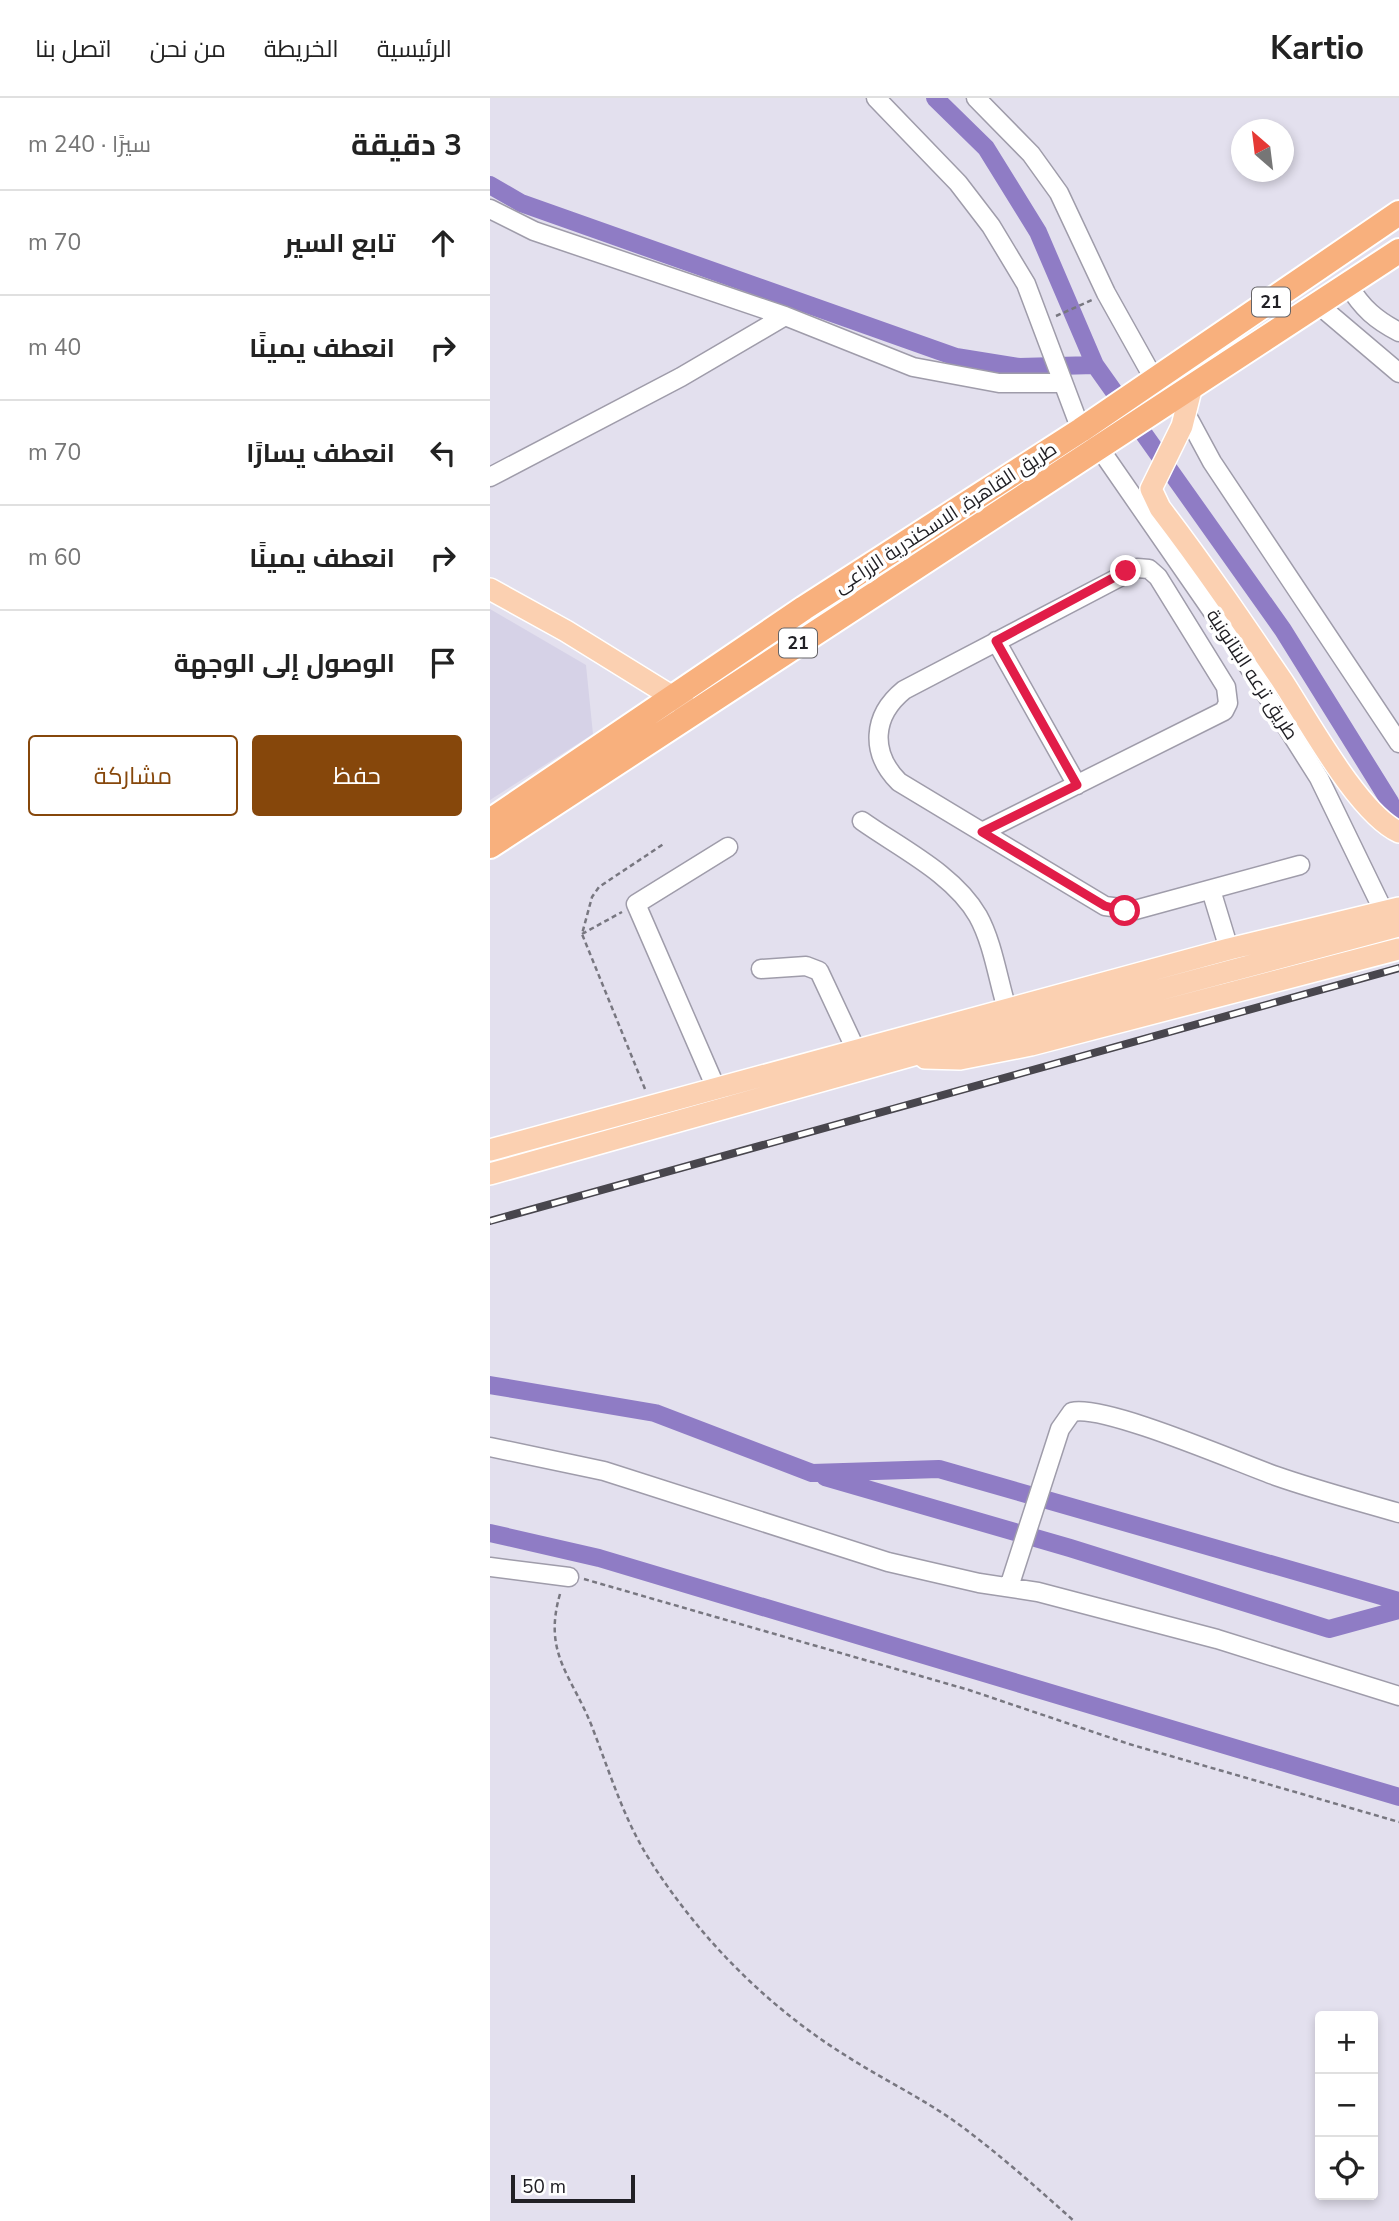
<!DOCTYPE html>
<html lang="ar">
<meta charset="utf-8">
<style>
:root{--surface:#fff;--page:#f2f2f2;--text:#222;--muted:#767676;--line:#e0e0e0;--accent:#86470b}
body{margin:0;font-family:"Nunito Sans",Cairo,sans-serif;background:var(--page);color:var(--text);direction:rtl}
.controls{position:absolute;right:21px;bottom:21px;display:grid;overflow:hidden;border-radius:7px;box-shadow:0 4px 10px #0003}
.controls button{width:63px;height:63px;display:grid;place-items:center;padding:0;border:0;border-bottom:2px solid var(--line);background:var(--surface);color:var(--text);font:35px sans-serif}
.compass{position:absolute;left:741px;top:21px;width:63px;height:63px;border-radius:50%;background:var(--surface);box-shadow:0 4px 10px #0003;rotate:332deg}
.scale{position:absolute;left:21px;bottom:18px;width:124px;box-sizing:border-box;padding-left:7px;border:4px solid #212025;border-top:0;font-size:19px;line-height:24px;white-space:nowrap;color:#212025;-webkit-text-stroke:5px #fff;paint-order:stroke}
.stop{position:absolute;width:21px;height:21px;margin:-16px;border:5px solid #e11d48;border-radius:50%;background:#fff}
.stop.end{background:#e11d48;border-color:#fff;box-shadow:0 2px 7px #0008}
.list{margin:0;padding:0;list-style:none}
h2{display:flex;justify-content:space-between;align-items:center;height:91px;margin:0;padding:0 28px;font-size:30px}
h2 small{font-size:23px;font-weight:400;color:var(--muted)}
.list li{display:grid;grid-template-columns:46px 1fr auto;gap:21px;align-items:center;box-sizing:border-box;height:105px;padding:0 28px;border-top:2px solid var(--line)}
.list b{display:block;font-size:26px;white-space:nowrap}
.list em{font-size:23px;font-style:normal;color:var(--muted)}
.actions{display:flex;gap:14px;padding:21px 28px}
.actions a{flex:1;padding:16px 0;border:2px solid var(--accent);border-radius:7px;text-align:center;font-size:24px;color:var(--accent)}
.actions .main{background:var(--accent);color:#fff}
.icon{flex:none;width:38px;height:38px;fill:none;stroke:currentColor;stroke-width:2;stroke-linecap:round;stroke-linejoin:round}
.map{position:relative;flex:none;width:909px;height:2123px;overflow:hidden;direction:ltr}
header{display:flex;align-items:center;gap:42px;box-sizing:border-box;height:98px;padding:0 35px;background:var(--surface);border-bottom:2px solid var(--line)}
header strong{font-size:33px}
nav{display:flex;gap:38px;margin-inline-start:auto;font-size:24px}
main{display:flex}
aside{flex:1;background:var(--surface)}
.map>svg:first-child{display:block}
.built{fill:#d6d2e7}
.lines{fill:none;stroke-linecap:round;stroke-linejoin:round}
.canal{stroke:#8f7cc5;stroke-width:18}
.minor-casing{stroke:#9f9caa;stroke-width:21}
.major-casing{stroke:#fff;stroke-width:24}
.highway-casing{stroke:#fff;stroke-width:28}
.path{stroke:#787780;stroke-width:2.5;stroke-dasharray:5 3.5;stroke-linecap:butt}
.minor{stroke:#fff;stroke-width:18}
.major{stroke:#fbd0b1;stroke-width:21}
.highway{stroke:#f8b07d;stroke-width:24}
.rail-casing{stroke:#48464d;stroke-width:8}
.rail{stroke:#fff;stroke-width:5;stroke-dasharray:16;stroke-linecap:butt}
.route{stroke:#e11d48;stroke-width:9}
.labels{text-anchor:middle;stroke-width:7;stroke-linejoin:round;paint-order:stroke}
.shield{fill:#fff;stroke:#646366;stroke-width:2}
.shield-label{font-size:18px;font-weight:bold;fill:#212025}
.street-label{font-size:19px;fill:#212025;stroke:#fff}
</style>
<header>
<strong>Kartio</strong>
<nav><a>الرئيسية</a><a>الخريطة</a><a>من نحن</a><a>اتصل بنا</a></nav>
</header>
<main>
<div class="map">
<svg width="909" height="2123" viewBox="0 0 909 2123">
<rect width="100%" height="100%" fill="#e3e0ee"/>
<!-- built -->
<path class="built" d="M 0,511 L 96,567 L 103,636 L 0,702 Z"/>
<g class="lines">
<!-- canal -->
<path class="canal" d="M 445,0 L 496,50 L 548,134 L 605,267 L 793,532 L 900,704 L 909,727
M 0,87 L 31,105 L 466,259 L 529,269 L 605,267
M 0,1287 L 165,1315 L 322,1375 L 449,1371 L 909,1503
M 335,1379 L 580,1450 L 839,1531 L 909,1512
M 0,1435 L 109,1460 L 909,1699"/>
<defs>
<path id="minor" d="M 386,0 L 468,85 L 501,128 L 536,186 L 591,332
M 486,0 L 541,56 L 569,95 L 616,195 L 664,281
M 0,111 L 44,133 L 295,218 L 423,269 L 509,285 L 571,285
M 859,188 C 872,210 886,222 909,234
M 830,208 L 909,275
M 695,314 L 722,364 L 909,645
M 610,351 L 738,536 L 829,680 L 894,814
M 0,379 L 191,279 L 295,218
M 506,543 L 587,687
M 372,723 C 410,750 464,776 488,818 C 503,845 508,882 517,911
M 492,734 L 734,613 L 738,605 L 736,589 L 668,479 L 659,471 L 647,470 L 414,592 C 382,618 380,655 409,684 L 615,808 L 645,812 L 810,767
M 721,792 L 739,851
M 271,871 L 316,868 L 329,873 L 366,952
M 226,990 L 146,806 L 238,749
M 0,1349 L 114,1373 L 398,1464 L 489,1485 L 548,1494 L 727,1541 L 909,1598
M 0,1469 L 79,1479
M 519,1489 L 570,1331 L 582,1314 C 614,1306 747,1364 786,1378 C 826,1392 868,1403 909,1415"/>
<path id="major" d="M 702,288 L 692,328 L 661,391 L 670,410 C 713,466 753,525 793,584 C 819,624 869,716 909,734
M 0,491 L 76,533 L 194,606
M 435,960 L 470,961 L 541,947 L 909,851
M 0,1052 L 739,851 L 909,810
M 0,1076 L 424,957 L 909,828"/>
<path id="highway" d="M 0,723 L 314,510 L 591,332 L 909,115
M 0,748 L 909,153"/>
</defs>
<!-- minor casing -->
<use href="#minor" class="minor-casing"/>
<!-- major casing -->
<use href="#major" class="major-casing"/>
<!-- highway casing -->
<use href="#highway" class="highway-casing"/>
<!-- path -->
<path class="path" d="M 566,218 L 602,202
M 92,836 L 132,814
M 155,991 L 92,836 L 102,799 L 109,789 L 175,745
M 94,1481 L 479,1592 L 639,1646 L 909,1724
M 70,1496 C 52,1558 84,1579 104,1634 C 121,1678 135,1724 161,1764 C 211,1842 280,1911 358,1959 C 394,1982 432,2000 467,2025 C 508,2055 546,2089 584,2123"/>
<!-- minor -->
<use href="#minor" class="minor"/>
<!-- major -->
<use href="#major" class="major"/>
<!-- highway -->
<use href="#highway" class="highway"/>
<defs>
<path id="rail" d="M 0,1123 L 909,870"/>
</defs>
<!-- rail casing -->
<use href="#rail" class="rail-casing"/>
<!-- rail -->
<use href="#rail" class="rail"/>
</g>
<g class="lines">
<!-- route -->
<path class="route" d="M 635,813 L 615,808 L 492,734 L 587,687 L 506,543 L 636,473"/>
</g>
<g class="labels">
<!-- shield labels -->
<g class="shield">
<rect x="762" y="189.5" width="38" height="29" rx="5"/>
<rect x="289" y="530.5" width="38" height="29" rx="5"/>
</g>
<g class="shield-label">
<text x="781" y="210">21</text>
<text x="308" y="551">21</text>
</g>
<!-- street labels -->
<g class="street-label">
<text transform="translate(455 419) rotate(-33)" y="7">طريق القاهرة, الاسكندرية الزراعى</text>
<text transform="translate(763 576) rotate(57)" y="7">طريق ترعه البتانونية</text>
</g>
</g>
</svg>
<div class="controls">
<button>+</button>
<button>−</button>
<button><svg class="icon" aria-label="locate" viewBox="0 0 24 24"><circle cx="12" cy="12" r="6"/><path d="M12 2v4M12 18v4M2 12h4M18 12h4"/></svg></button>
</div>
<svg class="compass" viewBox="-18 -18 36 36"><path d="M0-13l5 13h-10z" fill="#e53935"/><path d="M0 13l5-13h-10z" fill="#767676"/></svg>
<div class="scale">50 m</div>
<div class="stop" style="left:635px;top:813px"></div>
<div class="stop end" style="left:636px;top:473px"></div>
</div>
<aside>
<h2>3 دقيقة<small>سيرًا · 240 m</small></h2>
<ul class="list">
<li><svg class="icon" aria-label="ahead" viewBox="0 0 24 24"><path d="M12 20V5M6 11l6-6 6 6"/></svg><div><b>تابع السير</b></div><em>70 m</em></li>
<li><svg class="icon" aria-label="right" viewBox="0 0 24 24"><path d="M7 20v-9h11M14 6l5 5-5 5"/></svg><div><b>انعطف يمينًا</b></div><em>40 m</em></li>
<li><svg class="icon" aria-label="left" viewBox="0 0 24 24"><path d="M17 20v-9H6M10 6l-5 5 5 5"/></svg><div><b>انعطف يسارًا</b></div><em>70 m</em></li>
<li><svg class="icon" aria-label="right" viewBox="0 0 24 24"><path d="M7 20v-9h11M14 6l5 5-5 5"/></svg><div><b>انعطف يمينًا</b></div><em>60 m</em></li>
<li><svg class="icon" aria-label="arrive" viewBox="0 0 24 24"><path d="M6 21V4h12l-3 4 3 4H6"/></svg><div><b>الوصول إلى الوجهة</b></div></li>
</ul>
<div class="actions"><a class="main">حفظ</a><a>مشاركة</a></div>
</aside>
</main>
